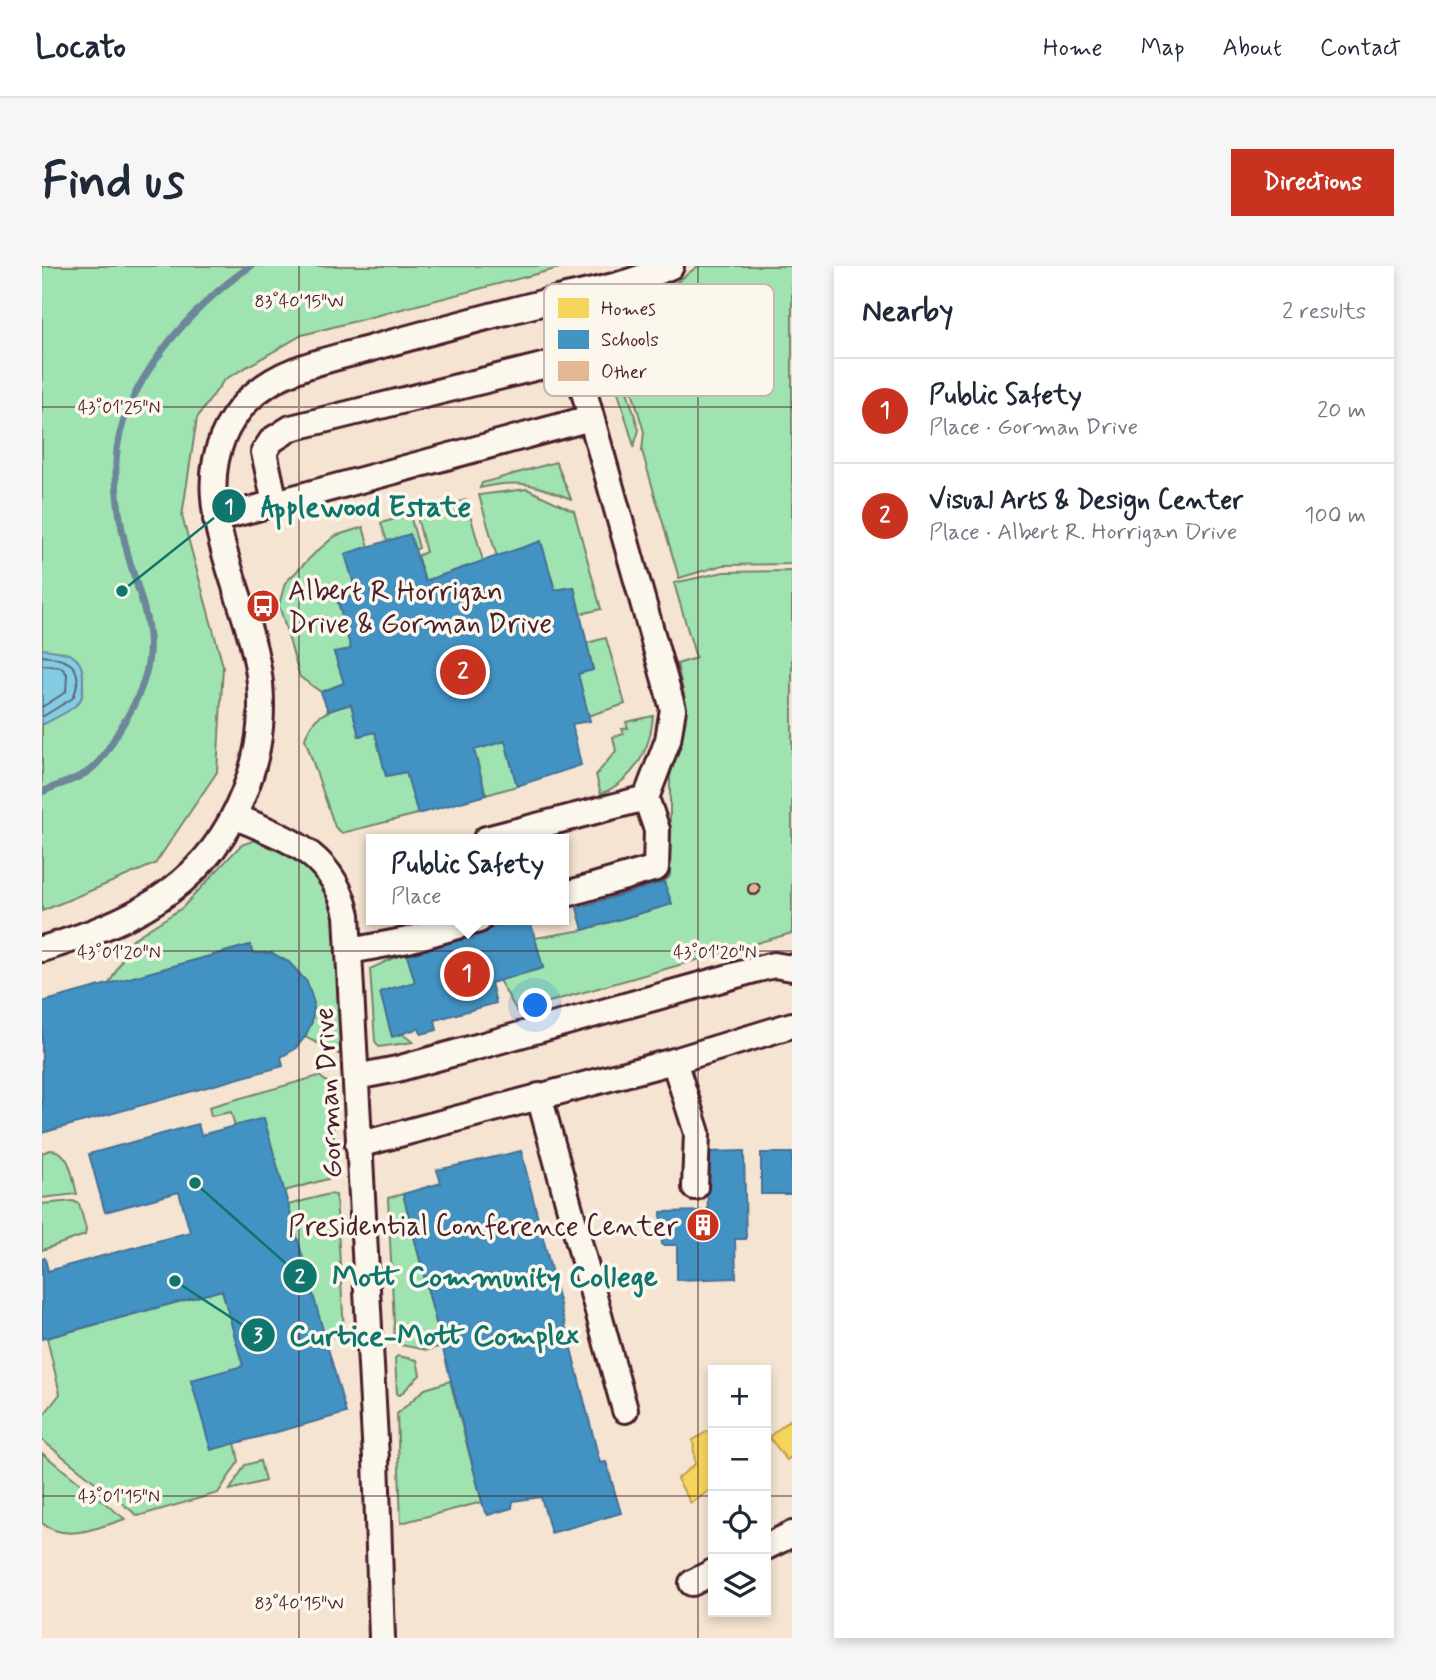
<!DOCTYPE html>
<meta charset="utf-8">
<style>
:root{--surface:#fff;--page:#f6f6f7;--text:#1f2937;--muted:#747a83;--line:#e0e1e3;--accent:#c8321e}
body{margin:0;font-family:Mynerve,sans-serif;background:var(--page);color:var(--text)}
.controls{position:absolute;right:21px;bottom:21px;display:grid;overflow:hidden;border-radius:0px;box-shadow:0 4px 10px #0003}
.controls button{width:63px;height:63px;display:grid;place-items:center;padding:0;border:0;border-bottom:2px solid var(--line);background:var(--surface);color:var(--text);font:35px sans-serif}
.you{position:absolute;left:494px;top:740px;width:24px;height:24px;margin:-18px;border:5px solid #fff;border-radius:50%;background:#1a73e8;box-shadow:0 0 0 10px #1a73e833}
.badge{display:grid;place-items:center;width:46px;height:46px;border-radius:50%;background:var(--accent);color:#fff;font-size:23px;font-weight:700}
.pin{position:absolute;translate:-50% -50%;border:4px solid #fff;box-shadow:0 2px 7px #0006}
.popup{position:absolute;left:324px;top:568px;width:203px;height:91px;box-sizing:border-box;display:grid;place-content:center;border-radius:0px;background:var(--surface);filter:drop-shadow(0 2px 5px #0005);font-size:23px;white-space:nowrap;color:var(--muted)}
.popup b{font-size:26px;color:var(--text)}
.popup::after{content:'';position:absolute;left:50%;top:100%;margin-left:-14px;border:14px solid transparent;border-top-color:var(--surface)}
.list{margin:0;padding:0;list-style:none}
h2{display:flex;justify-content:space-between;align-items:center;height:91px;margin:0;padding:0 28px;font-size:30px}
h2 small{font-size:23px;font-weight:400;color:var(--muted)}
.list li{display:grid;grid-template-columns:46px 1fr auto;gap:21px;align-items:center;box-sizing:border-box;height:105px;padding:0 28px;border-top:2px solid var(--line)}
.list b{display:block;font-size:26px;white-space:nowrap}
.list p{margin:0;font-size:23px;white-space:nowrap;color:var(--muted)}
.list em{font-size:23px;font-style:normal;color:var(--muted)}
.icon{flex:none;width:38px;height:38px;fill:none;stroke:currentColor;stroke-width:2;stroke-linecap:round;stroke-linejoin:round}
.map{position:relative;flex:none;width:750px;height:1372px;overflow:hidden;border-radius:0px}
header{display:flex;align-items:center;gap:42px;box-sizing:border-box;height:98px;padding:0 35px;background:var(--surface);border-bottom:2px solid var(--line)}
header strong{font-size:33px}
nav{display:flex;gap:38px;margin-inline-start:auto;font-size:24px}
.intro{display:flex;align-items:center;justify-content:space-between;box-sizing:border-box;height:168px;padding:0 42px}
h1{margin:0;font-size:49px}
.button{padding:18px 32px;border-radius:0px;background:var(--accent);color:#fff;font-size:24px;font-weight:700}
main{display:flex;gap:42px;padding:0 42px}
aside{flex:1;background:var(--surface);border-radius:0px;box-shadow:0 4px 10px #0003}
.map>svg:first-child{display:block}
.green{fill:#9fe4b0;stroke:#74826e;stroke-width:2}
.water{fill:#83cde4;stroke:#6c879a;stroke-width:2}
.homes{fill:#f6d55c;stroke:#c29e4d;stroke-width:2}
.schools{fill:#4393c3;stroke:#457095;stroke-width:2}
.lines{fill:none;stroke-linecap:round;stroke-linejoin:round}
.shore{stroke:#616575;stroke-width:2}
.stream{stroke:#6c879a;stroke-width:7}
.building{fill:#e2b792;stroke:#4a1f2b;stroke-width:2}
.minor-casing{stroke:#4a1f2b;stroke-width:30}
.minor{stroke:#fbf7ec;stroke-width:24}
.ticks{fill:none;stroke:#4a1f2b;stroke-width:2;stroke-opacity:0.45}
.labels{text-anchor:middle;stroke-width:7;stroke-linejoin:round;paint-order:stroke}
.poi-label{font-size:28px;fill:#4a1f2b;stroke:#fbf7ec;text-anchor:start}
.street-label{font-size:28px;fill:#4a1f2b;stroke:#fbf7ec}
.key{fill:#fbf7ec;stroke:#c6b6b2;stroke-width:2}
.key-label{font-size:19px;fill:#4a1f2b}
.ticks-label{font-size:18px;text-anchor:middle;fill:#4a1f2b;stroke:#fbf7ec;stroke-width:7;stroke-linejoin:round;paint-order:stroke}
.leader{fill:none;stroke:#0f766e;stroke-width:2.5}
.callout-dot{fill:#0f766e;stroke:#fbf7ec;stroke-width:2.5}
.mark-label{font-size:21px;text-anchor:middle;font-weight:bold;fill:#fff}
.callout-label{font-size:30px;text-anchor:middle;font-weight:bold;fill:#0f766e;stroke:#fbf7ec;stroke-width:7;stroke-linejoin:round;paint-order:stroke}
</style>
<header>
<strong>Locato</strong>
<nav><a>Home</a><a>Map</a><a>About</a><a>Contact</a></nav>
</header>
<div class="intro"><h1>Find us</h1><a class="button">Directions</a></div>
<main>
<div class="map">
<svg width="750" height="1372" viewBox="0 0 750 1372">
<rect width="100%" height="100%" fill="#f4e4d1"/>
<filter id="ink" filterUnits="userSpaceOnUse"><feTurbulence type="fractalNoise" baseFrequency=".0143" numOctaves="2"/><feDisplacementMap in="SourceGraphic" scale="14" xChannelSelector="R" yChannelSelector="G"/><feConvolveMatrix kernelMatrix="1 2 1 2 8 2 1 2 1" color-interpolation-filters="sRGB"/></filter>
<g filter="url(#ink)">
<!-- green -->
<path class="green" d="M 0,0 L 525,0 L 260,69 L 182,114 L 155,152 L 140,250 L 181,400 L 175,506 L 113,598 L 0,645 Z
M 656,0 L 750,0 L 750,298 L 681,299 L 637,312 L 600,185 L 602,166 L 566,41 L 635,16 Z
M 563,53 L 597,164 L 592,180 L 573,116 L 554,119 L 538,67 L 543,54 Z
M 514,196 L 529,233 C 493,218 477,213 438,222 L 440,217 Z
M 485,223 L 532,245 L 559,343 L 538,348 L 532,321 L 513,324 L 499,276 L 455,291 L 437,229 Z
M 424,234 L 441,295 L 383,315 L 375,290 L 384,286 L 374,247 Z
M 368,249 L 377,282 L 373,284 L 345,275 L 339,257 Z
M 321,261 L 327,281 L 303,288 L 315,328 L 296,336 L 309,383 L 292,387 L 302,417 L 279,426 L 258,411 L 237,339 L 243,317 L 274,286 L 293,270 Z
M 750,305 L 750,667 L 475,745 L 457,714 L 501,702 L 493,672 L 541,664 L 630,638 L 622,616 L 628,610 L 628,511 L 644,439 L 635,398 L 654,392 L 632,317 L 682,306 Z
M 564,372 L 583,438 L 546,450 L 536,408 L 551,403 L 545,377 Z
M 309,438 L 317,470 L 333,466 L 344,510 L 364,506 L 376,548 L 300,567 L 293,561 L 263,473 C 270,448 286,445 309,438 Z
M 611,450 C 608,486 592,513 559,528 L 554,509 L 574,485 L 571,471 L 582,468 L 580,463 L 586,462 L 584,456 Z
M 463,475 L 475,520 L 444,529 L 432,484 Z
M 213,574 C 233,582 261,590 275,608 C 306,648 297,739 299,789 L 263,771 C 282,728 257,688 211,687 L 208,679 L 67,718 L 91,673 L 140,642 L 199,579 Z
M 364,686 L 373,716 L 338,726 L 350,770 L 360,768 L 371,776 L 337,781 L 333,775 L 328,703 Z
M 277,810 L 290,820 L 293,911 L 242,925 L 193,860 L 189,846 L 169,850 L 167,841 Z
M 8,884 C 29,884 30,911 35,928 L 0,932 L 0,887 Z
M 287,928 L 294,929 L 302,1066 L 283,1074 L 246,939 Z
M 361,928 L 400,1080 L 385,1084 L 353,1078 L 346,932 Z
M 31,935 L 37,938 L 44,963 L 43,969 L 0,984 L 0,938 Z
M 180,1024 L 201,1100 L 149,1115 L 169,1183 L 193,1177 L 197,1195 L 176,1227 L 96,1250 L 0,1174 L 0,1151 L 18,1128 L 5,1072 Z
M 356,1090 L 375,1094 L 378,1109 L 358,1129 L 355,1128 L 353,1092 Z
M 408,1115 L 440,1236 L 359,1257 L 355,1148 L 383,1123 Z
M 0,1187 L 83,1253 C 58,1261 23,1277 0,1257 Z
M 218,1195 L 223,1215 L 188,1224 L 203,1199 Z"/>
<!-- water -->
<path class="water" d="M 0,383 C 22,385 42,387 41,414 C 41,421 42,430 37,436 C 30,445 11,453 0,459 Z"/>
<!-- homes -->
<path class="homes" d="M 750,1152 L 750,1190 L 745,1194 L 727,1171 Z
M 671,1162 L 671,1222 L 649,1237 L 635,1213 L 653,1198 L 651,1174 Z"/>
<!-- schools -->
<path class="schools" d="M 368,268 L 383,315 L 499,275 L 513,324 L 532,321 L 551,404 L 536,408 L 548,455 L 530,458 L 539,499 L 475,520 L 463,475 L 432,484 L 444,529 L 376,548 L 364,506 L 344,510 L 333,466 L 317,470 L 309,438 L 286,445 L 279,426 L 302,417 L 292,386 L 309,383 L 296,336 L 315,328 L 303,288 Z
M 622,616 L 630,638 L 541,664 L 535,642 Z
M 480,654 L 488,654 L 501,702 L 449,717 L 454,737 L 393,754 L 395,764 L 379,768 L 377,762 L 350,771 L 338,726 L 373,716 L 364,686 Z
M 208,679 L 211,687 L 230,687 L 247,696 L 265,716 L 272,737 L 270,756 L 263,771 L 253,783 L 239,791 L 241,800 L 0,867 L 0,736 Z
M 222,852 L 304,1147 L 169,1184 L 149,1114 L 201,1100 L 180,1024 L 0,1073 L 0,993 L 3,992 L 6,1005 L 148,966 L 137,926 L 63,946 L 47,888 L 156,858 L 159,869 Z
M 479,885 L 558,1197 L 564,1196 L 579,1247 L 509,1267 L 499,1231 L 471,1235 L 470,1242 L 446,1249 L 442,1243 L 361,928 L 399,917 L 395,904 Z
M 702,885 L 704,973 L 693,973 L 694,1012 L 635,1014 L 635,979 L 620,979 L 619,946 L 666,945 L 664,886 Z
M 719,887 L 750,887 L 750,928 L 719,928 Z"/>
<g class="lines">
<!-- shore -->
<path class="shore" d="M 0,390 C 27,393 44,400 31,432 L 0,451
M 0,399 L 19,401 L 25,408 L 24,426 L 0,441"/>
<!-- stream -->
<path class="stream" d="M 0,526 C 14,519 36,514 48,504 C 61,494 71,475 79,461 C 96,435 110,403 107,371 C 105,344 93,316 86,289 C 78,259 73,226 74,195 C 77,121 150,39 209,0"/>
</g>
<!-- building -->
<path class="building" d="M706 623a6 6 0 1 1 12 0a6 6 0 1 1-12 0Z"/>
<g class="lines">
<defs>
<path id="minor" d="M 516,33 L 631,443 L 626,474 L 604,532 L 615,564 L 614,602 L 521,629
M 233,237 L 222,186 L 230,174 L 249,162 L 533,92
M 174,253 L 549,152
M 192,550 C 245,573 291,586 305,649 L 334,1193 L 340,1372
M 444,573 L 604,532
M 0,683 C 82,659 157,625 195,543 C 214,502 222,463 218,417 C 209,324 126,216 206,134 C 239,101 287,94 330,82 C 392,65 453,48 516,33 C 555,24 592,17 629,0
M 308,685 L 366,674 L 437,654
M 632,795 L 655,867 L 653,921
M 314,811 L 355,803 L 716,703 L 732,699 L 750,702
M 497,830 L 583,1144
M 316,879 L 632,795 L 750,759
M 724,1281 L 750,1268
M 650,1317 L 671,1306"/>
</defs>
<!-- minor casing -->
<use href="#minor" class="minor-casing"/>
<!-- minor -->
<use href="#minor" class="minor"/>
</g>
</g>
<!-- ticks -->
<path class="ticks" d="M 257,0 L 257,1372M 656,0 L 656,1372M 0,141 L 750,141M 0,685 L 750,685M 0,1230 L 671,1230M 724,1230 L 750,1230"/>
<!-- icons -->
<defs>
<symbol id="bus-disc" viewBox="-11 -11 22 22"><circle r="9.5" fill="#c8321e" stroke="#fbf7ec"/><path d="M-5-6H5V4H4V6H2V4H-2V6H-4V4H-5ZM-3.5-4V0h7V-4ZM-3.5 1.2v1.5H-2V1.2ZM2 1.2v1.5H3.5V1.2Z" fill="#fff"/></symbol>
<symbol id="building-disc" viewBox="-11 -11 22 22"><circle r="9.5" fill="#c8321e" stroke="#fbf7ec"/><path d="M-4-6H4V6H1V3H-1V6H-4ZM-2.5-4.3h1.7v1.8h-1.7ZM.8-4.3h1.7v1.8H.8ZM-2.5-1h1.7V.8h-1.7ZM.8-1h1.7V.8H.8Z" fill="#fff"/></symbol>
</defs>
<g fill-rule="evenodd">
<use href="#bus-disc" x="202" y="321" width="38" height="38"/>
<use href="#building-disc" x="642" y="940" width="38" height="38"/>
</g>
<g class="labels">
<!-- poi labels -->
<g class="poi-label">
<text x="246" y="334">Albert R Horrigan<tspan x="246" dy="32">Drive &amp; Gorman Drive</tspan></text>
<text x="636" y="969" text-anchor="end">Presidential Conference Center</text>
</g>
<!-- street labels -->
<g class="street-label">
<text transform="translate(285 827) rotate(-93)" y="10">Gorman Drive</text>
</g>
</g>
<!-- legend -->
<rect x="502" y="18" width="230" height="112" rx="10" class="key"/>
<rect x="516" y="32" width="31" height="20" fill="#f6d55c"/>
<rect x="516" y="64" width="31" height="19" fill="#4393c3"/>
<rect x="516" y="95" width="31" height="20" fill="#e2b792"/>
<g class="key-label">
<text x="559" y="49">Homes</text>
<text x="559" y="80">Schools</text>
<text x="559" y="112">Other</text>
</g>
<g class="ticks-label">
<text x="257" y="41">83°40'15"W</text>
<text x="77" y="147">43°01'25"N</text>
<text x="77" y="692">43°01'20"N</text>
<text x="673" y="692">43°01'20"N</text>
<text x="77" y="1236">43°01'15"N</text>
<text x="257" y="1343">83°40'15"W</text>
</g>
<!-- callouts -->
<path class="leader" d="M80 325L187 240M153 917L258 1010M133 1015L216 1069"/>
<g class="callout-dot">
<circle cx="80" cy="325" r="7"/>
<circle cx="153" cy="917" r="7"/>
<circle cx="133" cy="1015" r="7"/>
<circle cx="187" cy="240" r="18"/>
<circle cx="258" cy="1010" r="18"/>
<circle cx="216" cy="1069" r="18"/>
</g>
<g class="mark-label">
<text x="187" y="247">1</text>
<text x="258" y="1017">2</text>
<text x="216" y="1076">3</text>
</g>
<g class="callout-label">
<text x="324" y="250">Applewood Estate</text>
<text x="453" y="1020">Mott Community College</text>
<text x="392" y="1079">Curtice-Mott Complex</text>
</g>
</svg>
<div class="controls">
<button>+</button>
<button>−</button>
<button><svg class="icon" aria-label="locate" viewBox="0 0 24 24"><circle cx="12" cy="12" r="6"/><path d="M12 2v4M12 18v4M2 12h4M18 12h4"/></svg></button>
<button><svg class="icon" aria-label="layers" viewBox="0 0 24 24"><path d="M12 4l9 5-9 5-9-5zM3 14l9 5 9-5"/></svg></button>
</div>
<div class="you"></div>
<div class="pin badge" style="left:425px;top:708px">1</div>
<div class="popup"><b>Public Safety</b>Place</div>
<div class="pin badge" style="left:421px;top:406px">2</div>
</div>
<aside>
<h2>Nearby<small>2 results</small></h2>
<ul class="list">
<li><span class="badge">1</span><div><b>Public Safety</b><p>Place · Gorman Drive</p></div><em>20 m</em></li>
<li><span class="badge">2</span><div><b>Visual Arts &amp; Design Center</b><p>Place · Albert R. Horrigan Drive</p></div><em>100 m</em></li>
</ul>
</aside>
</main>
